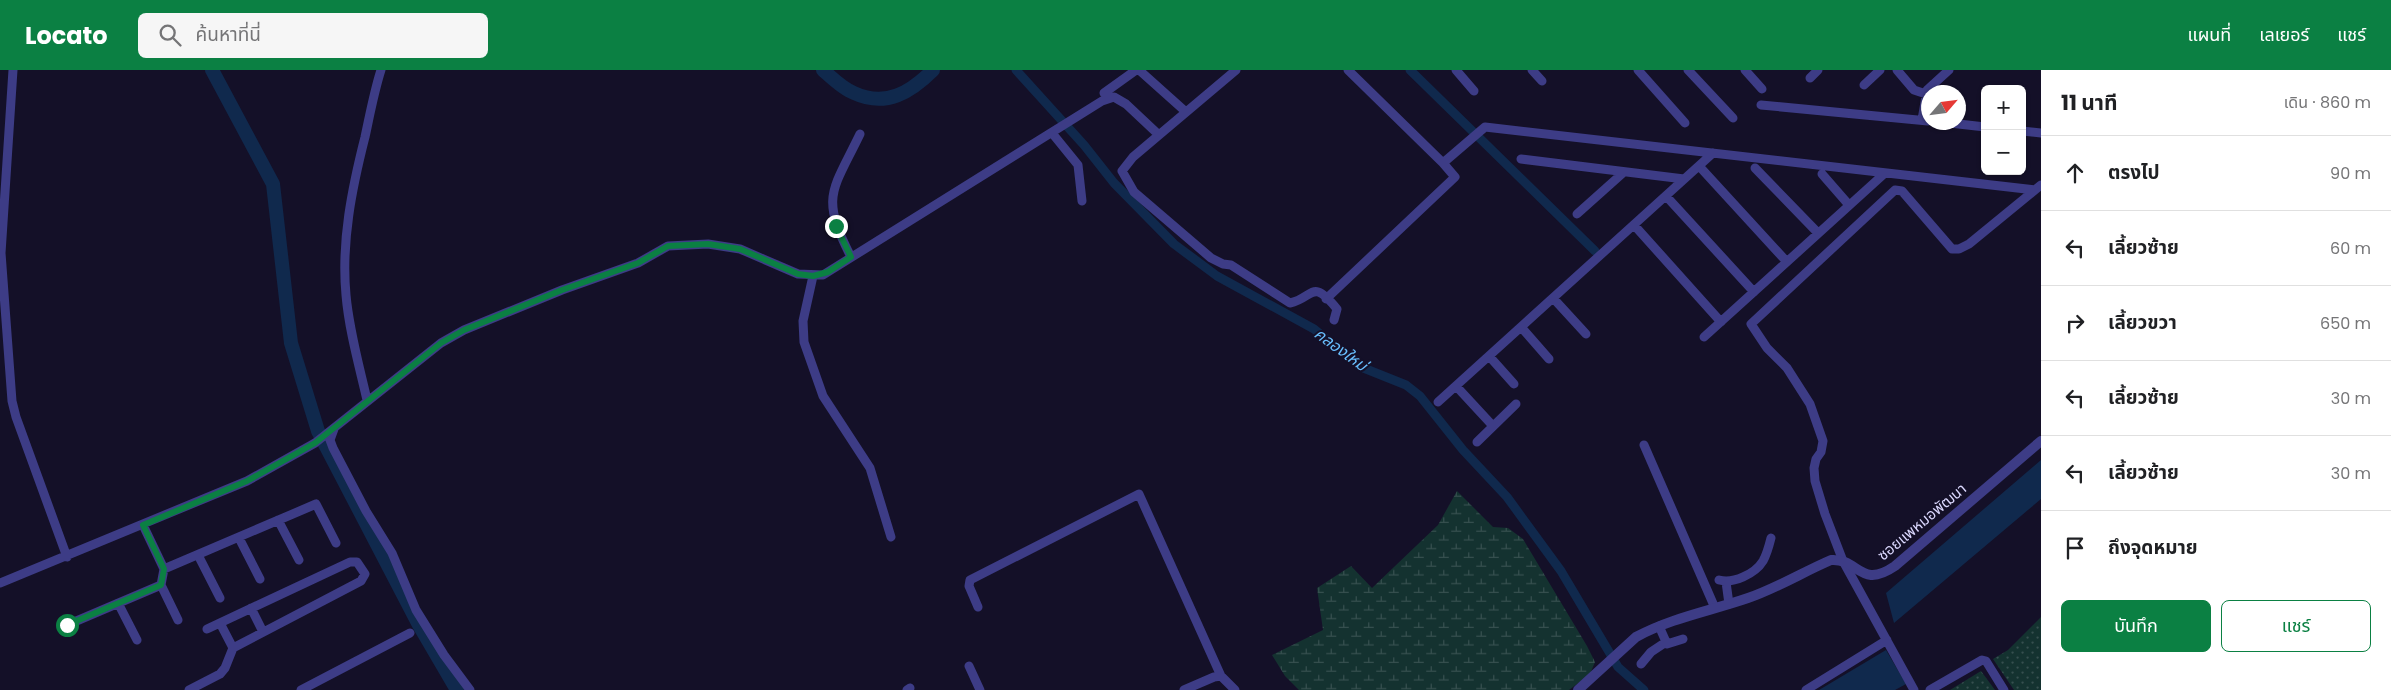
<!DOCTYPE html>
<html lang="th">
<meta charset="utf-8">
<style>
:root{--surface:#fff;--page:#f6f6f6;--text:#202124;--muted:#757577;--line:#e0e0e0;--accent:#0b8043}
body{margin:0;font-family:Poppins,"Noto Sans Thai",sans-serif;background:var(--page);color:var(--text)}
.controls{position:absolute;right:15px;top:15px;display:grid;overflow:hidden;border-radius:8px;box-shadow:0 1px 4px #0004}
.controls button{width:45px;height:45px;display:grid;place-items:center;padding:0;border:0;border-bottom:1px solid var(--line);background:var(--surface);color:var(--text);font:25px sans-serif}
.compass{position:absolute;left:1921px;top:15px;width:45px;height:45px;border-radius:50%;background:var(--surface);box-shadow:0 1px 4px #0004;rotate:62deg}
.stop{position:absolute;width:15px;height:15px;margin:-11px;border:4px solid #0b8043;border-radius:50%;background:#fff}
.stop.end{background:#0b8043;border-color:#fff;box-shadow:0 1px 5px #0008}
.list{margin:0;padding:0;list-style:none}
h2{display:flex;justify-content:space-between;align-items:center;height:65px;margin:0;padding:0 20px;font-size:21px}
h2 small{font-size:16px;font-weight:400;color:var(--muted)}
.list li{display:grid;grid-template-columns:32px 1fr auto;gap:15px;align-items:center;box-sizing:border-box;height:75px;padding:0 20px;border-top:1px solid var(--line)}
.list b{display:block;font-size:19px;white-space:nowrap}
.list em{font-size:16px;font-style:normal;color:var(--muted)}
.actions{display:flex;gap:10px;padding:15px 20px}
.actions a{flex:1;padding:11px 0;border:1px solid var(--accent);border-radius:8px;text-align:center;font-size:18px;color:var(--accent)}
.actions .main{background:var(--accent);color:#fff}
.icon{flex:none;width:28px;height:28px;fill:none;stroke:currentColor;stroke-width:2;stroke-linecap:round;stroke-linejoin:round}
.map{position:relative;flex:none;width:2041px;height:620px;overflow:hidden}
header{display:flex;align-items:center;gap:30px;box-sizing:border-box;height:70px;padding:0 25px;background:var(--accent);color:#fff}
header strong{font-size:24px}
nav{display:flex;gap:28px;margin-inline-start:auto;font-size:18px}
.search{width:350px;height:45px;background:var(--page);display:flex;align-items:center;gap:12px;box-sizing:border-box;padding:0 18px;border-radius:8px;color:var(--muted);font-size:19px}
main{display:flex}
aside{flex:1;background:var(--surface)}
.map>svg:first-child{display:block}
.grass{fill:url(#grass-dots)}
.wetland{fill:url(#wetland-marsh)}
.water{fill:#10294d}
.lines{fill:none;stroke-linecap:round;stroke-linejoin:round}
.canal{stroke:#10294d;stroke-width:9}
.river{stroke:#10294d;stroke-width:14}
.minor{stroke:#3d3c86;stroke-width:9}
.tertiary{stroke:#3d3c86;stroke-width:10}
.route{stroke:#0b8043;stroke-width:6}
.labels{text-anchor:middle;stroke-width:4;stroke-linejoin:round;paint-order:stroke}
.street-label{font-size:15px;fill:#dbd8fe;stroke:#141028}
.water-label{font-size:16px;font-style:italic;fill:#68bdfc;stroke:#141028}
</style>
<header>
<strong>Locato</strong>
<div class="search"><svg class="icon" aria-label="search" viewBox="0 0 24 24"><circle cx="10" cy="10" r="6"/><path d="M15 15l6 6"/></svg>ค้นหาที่นี่</div>
<nav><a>แผนที่</a><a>เลเยอร์</a><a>แชร์</a></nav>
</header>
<main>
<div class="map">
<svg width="2041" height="620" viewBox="0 0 2041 620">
<defs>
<pattern id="grass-dots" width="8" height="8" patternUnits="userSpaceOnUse" patternTransform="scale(1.25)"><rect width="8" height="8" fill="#143230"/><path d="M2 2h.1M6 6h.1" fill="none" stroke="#364f4f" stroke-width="1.8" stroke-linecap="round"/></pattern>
<pattern id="wetland-marsh" width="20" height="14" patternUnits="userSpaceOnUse" patternTransform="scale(1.25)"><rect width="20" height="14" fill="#143230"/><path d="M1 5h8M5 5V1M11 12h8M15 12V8" fill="none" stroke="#364f4f"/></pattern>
</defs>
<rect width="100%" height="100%" fill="#141028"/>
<!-- grass -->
<path class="grass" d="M 2041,547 L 2041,620 L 2014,620 L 1993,589 L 2008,580 Z
M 1981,601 L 1995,620 L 1950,620 Z"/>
<!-- wetland -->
<path class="wetland" d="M 1457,421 L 1493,457 L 1508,458 L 1523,469 L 1587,576 L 1595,592 L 1590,604 L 1569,620 L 1299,620 L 1285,606 L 1272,585 L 1323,560 L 1317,518 L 1351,496 L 1372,518 L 1438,455 Z"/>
<!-- water -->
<path class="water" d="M 2041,390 L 2041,429 L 1894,553 L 1886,523 Z
M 1886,580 L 1906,614 L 1895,620 L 1819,620 Z"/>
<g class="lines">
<!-- canal -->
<path class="canal" d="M 1016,0 L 1084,75 L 1114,113 L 1174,174 L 1217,206 L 1314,259 L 1361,297 L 1406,315 L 1420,326 L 1463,380 L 1507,427 L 1561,501 L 1618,597 L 1644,620
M 1410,0 L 1595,181"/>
<!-- river -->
<path class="river" d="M 212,0 L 273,114 L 291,273 L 318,361 L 419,555 L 457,620
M 823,0 C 832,8 843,19 854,23 C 886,38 911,22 933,0"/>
<!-- minor -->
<path class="minor" d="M 13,0 L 1,183 L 12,331 L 16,347 L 67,487
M 1139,0 L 1186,42
M 1456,0 L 1474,21
M 1532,0 L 1542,11
M 1638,0 L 1685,53
M 1688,0 L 1733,48
M 1745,0 L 1762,19
M 1897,0 L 1914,20 L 1926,24
M 1810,8 L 1818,0
M 1864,15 L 1880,0
M 1104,23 L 1136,0
M 1761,35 L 1928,51
M 1922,50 L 1927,20 L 1949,0
M 1941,52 L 1985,57
M 2022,61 L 2041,63
M 1052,63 L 1078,95 L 1082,131
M 1159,65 L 1236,0
M 1521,89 L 1684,109
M 1443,93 L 1485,57 L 2035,120
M 1699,96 L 1787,192
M 1755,98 L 1818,163
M 1822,104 L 1849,135
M 1666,126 L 1754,222
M 1577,144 L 1624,102
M 1634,155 L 1721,252
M 851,187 C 820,126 832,122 860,64
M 813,206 L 803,251 L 804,272 L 823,326 L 870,398 L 891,467
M 1553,228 L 1586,264
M 1326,229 L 1455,107 L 1443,93 L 1348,0
M 1521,257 L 1549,289
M 1704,267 L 1885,103
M 1489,286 L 1514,314
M 1456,316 L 1493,356
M 367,330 C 359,295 349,260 346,225 C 341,172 352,118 365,67 C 370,44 374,22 381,0
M 1438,332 L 1713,83
M 334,359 L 330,370 L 333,378 L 366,441 L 392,483 L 416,540 L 444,585 L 470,620
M 1477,372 L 1516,334
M 1644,375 L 1715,538
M 278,450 L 299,490
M 143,455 L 164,499 L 316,434 L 336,473
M 239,468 L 260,509
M 198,485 L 220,528
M 1719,510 C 1733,514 1755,504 1763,491 C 1767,484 1769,476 1771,468
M 1726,512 L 1729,534
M 0,513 L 247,411 L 315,373 L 441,273 L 464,260 L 562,220 L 638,193 L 668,176 L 708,174 L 740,179 L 798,204 L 823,205 L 1102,31 L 1114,27 L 1126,34 L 1159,65 L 1133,87 L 1122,101 L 1134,122 L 1211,188 L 1223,194 L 1231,195 L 1290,233 C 1314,228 1311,207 1337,239 L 1334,250
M 161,515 L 178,550
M 118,533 L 137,570
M 978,537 L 969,516 L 970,510 L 1139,424 L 1221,606
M 251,538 L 263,562
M 220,553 L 233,578
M 67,555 L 161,515 L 164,499
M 1659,556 L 1667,574 L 1683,569
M 1641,594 L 1651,582 L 1666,572
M 969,596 L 980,620
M 189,620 L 220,604 L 225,598 L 233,578 L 361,511 L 365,504 L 357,492 L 350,492 L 207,559
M 301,620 L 410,563
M 907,620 L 910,618
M 1184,620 L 1214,607 L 1221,606 L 1235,620
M 1806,620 L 1887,570
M 1914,620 L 1843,491 L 1825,444 L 1815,411 L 1814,398 L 1816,389 L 1821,382 L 1823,371 L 1810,334 L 1787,298 L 1767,278 L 1751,254 L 1895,120 L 1902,121 L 1952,179 L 1959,179 L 1969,174 L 2041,115
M 1930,620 L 1982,590 L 1986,591 L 2004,620"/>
<!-- tertiary -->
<path class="tertiary" d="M 1578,620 L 1636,567 C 1671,548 1710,541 1748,528 C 1777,518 1803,502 1831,490 C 1859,488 1860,520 1895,496 L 2041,371"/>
</g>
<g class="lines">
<!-- route -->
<path class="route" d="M 67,555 L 161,515 L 164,499 L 143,455 L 247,411 L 315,373 L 441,273 L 464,260 L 562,220 L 638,193 L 668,176 L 708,174 L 740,179 L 798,204 L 813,206 L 828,202 L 851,187 L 836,156"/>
</g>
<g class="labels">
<!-- street labels -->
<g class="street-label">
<text transform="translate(1922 452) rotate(-40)" y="5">ซอยแพหมอพัฒนา</text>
</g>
<!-- water labels -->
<g class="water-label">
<text transform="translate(1341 279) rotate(36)" y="6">คลองใหม่</text>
</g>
</g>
</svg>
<div class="controls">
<button>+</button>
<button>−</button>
</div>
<svg class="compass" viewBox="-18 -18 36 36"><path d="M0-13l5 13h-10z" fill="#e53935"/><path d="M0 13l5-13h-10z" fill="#757577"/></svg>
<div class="stop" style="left:67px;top:555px"></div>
<div class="stop end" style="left:836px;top:156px"></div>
</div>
<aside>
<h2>11 นาที<small>เดิน · 860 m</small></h2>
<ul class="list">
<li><svg class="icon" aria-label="ahead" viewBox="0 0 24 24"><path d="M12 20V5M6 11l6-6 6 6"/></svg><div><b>ตรงไป</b></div><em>90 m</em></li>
<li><svg class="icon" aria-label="left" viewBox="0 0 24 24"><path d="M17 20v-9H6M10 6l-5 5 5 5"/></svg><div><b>เลี้ยวซ้าย</b></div><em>60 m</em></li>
<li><svg class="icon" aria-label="right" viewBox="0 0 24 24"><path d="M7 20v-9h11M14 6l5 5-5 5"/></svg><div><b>เลี้ยวขวา</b></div><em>650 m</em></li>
<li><svg class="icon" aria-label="left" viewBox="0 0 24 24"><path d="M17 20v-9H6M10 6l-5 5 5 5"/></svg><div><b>เลี้ยวซ้าย</b></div><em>30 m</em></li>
<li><svg class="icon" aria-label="left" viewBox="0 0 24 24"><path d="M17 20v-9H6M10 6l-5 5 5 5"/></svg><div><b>เลี้ยวซ้าย</b></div><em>30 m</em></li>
<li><svg class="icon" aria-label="arrive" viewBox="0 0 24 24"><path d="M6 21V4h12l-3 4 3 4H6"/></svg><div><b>ถึงจุดหมาย</b></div></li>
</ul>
<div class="actions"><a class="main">บันทึก</a><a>แชร์</a></div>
</aside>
</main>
